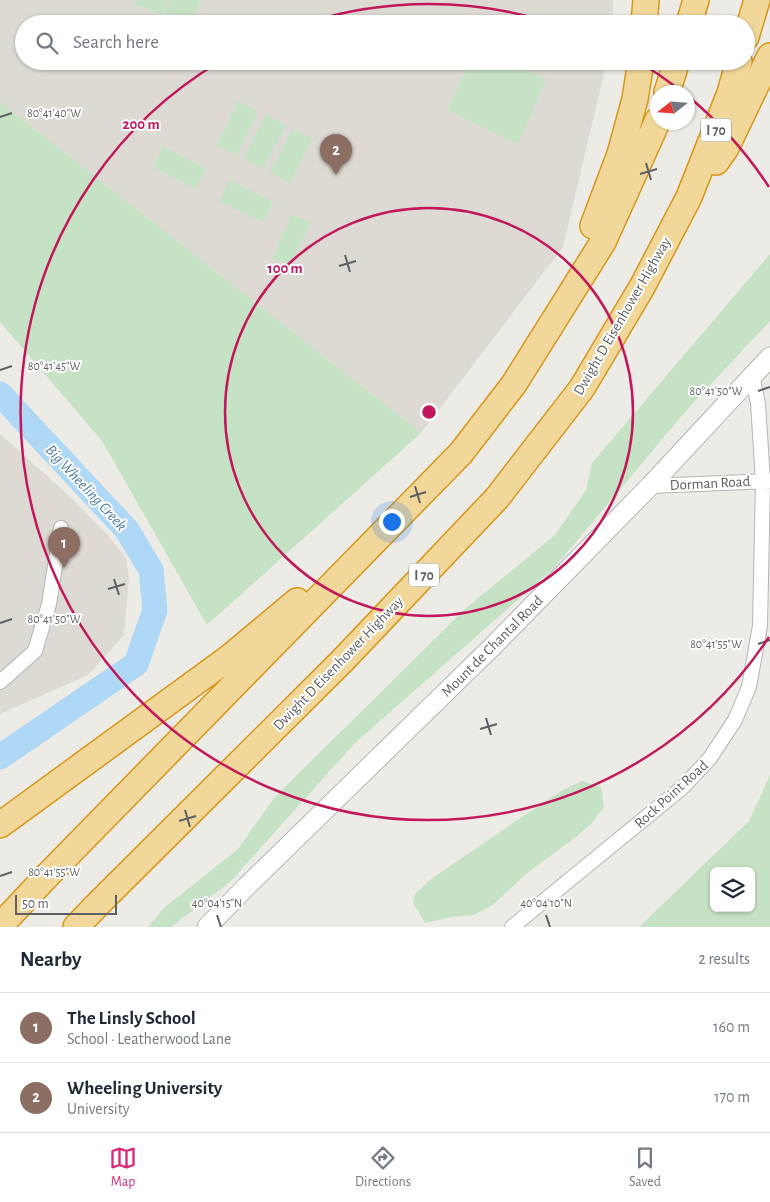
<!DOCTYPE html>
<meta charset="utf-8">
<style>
:root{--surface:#fff;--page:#f2f2f3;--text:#1f2937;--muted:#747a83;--line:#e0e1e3;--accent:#db2777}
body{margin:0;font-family:"Alegreya Sans",sans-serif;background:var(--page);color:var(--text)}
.controls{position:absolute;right:15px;bottom:15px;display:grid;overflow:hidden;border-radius:8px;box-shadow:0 1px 4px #0004}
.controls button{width:45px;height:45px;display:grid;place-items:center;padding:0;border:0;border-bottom:1px solid var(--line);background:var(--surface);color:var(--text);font:25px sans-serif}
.compass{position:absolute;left:650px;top:85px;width:45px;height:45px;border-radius:50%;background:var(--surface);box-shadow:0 1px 4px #0004;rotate:253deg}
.scale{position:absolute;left:15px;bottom:12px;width:102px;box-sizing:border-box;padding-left:5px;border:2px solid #5d6064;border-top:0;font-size:14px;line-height:18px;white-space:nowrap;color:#5d6064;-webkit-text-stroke:4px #fff;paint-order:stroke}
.you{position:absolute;left:391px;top:521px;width:18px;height:18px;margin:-12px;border:4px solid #fff;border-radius:50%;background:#1a73e8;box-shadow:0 0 0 8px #1a73e833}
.badge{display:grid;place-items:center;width:32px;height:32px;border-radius:50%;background:var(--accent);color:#fff;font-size:16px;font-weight:700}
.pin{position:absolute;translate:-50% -41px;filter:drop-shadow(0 1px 2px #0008)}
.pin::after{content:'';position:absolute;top:26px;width:18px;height:15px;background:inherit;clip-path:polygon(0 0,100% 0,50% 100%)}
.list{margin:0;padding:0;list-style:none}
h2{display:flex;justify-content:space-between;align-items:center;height:65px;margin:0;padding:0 20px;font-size:21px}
h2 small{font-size:16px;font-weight:400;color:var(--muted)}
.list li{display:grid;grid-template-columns:32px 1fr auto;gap:15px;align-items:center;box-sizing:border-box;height:70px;padding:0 20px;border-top:1px solid var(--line)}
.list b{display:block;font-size:19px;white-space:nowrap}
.list p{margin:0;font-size:16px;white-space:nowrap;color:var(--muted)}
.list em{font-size:16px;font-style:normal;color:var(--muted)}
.icon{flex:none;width:28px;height:28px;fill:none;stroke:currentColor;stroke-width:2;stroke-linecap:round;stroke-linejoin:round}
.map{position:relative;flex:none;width:770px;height:927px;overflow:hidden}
.search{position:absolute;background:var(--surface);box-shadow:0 1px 4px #0004;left:15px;right:15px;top:15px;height:55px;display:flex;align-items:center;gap:12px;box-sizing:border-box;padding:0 18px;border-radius:28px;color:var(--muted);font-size:19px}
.sheet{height:205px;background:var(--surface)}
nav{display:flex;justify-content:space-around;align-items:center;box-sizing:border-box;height:70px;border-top:1px solid var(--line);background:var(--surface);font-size:14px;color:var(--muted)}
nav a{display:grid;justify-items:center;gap:2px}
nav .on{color:var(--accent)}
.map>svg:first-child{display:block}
.education{fill:#dddad4}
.green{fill:#c6e2c5;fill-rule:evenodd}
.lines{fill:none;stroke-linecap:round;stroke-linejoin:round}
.river{stroke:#aed8f5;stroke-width:25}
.street-casing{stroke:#b2b5b8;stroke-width:16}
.secondary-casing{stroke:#b1b4b8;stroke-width:21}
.highway-casing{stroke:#d8971a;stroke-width:28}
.street{stroke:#fff;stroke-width:14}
.secondary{stroke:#fff;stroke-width:19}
.highway{stroke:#f1d799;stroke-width:25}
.highway-bridge-casing{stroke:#d8971a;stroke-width:28;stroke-linecap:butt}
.highway-bridge{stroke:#f1d799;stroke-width:25}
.ticks{fill:none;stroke:#5d6064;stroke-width:2}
.ring{fill:none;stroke:#c2185b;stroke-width:2.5}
.labels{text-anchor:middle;stroke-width:4;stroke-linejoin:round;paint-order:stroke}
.shield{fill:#fff;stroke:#8e9092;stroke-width:1}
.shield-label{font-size:14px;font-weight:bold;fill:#5d6064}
.street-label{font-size:15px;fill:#5d6064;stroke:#fff}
.water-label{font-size:16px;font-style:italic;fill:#4c7aa6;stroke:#fff}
.ticks-label{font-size:12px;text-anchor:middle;fill:#5d6064;stroke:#fff;stroke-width:4;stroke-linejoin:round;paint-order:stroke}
.centre{fill:#c2185b;stroke:#fff;stroke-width:2.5}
.ring-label{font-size:15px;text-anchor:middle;font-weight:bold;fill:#c2185b;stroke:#fff;stroke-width:4;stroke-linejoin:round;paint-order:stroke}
</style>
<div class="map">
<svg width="770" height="927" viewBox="0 0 770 927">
<rect width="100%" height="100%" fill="#edebe5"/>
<!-- education -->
<path class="education" d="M 0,0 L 613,0 L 612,24 L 24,24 L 24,61 L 607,61 L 563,247 L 421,433 L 0,102 Z
M 0,434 L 64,491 L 107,534 L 126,558 L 129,578 L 124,635 L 88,675 L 0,714 Z"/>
<!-- green -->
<path class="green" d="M 136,0 L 167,0 L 162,15 L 135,4 Z
M 169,0 L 201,0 L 192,24 L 184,24 L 163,15 Z
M 470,61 L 504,61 L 546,80 L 518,144 L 447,110 Z
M 238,101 L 258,112 L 237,156 L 217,145 Z
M 0,102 L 421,433 L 207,625 L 102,441 L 0,322 Z
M 266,115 L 286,125 L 263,169 L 244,158 Z
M 292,129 L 312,139 L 290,183 L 270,172 Z
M 163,146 L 206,169 L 195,188 L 153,167 Z
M 230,180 L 273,202 L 263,222 L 219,201 Z
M 292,214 L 311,223 L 290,266 L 272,258 Z
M 770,254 L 770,321 L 685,412 L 554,568 L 356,742 L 230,882 L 171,927 L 148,927 L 164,908 L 238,849 L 274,798 L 465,609 L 555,535 L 586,490 L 592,463 Z
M 770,775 L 770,927 L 639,927 L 749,821 ZM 714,871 L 751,871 L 751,908 L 714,908 Z
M 582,781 L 601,787 L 604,807 L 592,823 L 576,837 L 526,874 L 494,904 L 474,915 L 452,917 L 425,923 L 413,903 L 415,894 L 431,879 L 544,802 L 563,790 Z"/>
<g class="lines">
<!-- river -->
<path class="river" d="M 0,394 L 127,530 L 151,570 L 155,610 L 136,664 L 0,757"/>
<defs>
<path id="street" d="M 650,486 L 770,481
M 0,682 L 35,651 L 49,604 L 61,528
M 512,927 L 683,787 L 710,758 L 735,720 L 749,687 L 760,626 L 763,481 L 758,403 L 752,376"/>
<path id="secondary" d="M 207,927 L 247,886 L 493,646 L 650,486 L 770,357"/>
<path id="highway" d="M 644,24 L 646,0
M 689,24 L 696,0
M 746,37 L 757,0
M 667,92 L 677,61
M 716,162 L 726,148 L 770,56
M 593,226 L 620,154 L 635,99 L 641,61
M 0,825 L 230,657 L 297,601
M 45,878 L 461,453 L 514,384 L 603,242 L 658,120
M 76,927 L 98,904 L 343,660 L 497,498 L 582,388 L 642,287 L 689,197 L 730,93 L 739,61"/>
</defs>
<!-- street casing -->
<use href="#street" class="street-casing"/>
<!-- secondary casing -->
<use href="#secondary" class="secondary-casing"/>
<!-- highway casing -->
<use href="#highway" class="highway-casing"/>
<!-- street -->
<use href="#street" class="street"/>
<!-- secondary -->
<use href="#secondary" class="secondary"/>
<!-- highway -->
<use href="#highway" class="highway"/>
<defs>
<path id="highway-bridge" d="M 0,926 L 45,878"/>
</defs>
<!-- highway-bridge casing -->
<use href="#highway-bridge" class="highway-bridge-casing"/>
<!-- highway-bridge -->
<use href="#highway-bridge" class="highway-bridge"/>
</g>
<!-- ticks -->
<path class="ticks" d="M 0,117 L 12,113M 646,163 L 651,180M 640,174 L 657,169M 345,255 L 350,272M 339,266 L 356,261M 0,370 L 12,366M 758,391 L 770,387M 415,486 L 420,503M 410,497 L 426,492M 114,579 L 119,595M 108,589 L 125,584M 0,623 L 12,619M 758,644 L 770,640M 486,718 L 491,735M 480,729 L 497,724M 185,810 L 190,827M 179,821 L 196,816M 0,876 L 12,872M 217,915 L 221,927M 546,915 L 550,927"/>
<!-- distance rings -->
<g class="ring">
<circle cx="429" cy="412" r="204"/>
<path d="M769 637A408 408 0 1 1 219 62M306 23A408 408 0 0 1 552 23M639 62A408 408 0 0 1 680 90M689 97A408 408 0 0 1 769 187"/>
</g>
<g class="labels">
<!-- shield labels -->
<g class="shield">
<rect x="701" y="118.5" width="30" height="23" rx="4"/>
<rect x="409" y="563.5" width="30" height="23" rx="4"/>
</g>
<g class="shield-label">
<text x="716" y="135">I 70</text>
<text x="424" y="580">I 70</text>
</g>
<!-- street labels -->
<g class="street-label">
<text transform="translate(622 316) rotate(-60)" y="5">Dwight D Eisenhower Highway</text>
<text transform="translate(710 483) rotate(-3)" y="5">Dorman Road</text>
<text transform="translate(492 646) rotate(-45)" y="5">Mount de Chantal Road</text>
<text transform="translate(338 663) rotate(-46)" y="5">Dwight D Eisenhower Highway</text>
<text transform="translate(671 794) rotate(-42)" y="5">Rock Point Road</text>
</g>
<!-- water labels -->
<g class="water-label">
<text transform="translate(87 487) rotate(47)" y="6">Big Wheeling Creek</text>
</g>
</g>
<g class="ticks-label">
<text x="54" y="117">80°41'40"W</text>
<text x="54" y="370">80°41'45"W</text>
<text x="716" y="395">80°41'50"W</text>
<text x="54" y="623">80°41'50"W</text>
<text x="716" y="648">80°41'55"W</text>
<text x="54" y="876">80°41'55"W</text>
<text x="217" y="907">40°04'15"N</text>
<text x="546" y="907">40°04'10"N</text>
</g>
<circle cx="429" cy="412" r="8" class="centre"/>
<g class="ring-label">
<text x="141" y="129">200 m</text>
<text x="285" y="273">100 m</text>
</g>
</svg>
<div class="controls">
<button><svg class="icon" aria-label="layers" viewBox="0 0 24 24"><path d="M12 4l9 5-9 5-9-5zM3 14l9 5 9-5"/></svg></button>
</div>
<svg class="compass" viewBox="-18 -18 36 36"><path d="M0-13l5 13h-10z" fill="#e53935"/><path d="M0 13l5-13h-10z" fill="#747a83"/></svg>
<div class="scale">50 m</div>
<div class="you"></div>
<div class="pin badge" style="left:64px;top:568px;background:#8d6e63">1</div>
<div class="pin badge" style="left:336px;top:175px;background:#8d6e63">2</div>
<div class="search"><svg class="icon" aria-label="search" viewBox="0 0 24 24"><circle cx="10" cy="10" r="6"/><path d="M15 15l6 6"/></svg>Search here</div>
</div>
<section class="sheet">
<h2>Nearby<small>2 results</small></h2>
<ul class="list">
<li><span class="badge" style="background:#8d6e63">1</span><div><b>The Linsly School</b><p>School · Leatherwood Lane</p></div><em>160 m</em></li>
<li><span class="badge" style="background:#8d6e63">2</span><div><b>Wheeling University</b><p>University</p></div><em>170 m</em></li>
</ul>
</section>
<nav>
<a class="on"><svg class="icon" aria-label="map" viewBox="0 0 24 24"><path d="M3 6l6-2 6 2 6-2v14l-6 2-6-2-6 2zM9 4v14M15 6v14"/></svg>Map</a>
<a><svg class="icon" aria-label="directions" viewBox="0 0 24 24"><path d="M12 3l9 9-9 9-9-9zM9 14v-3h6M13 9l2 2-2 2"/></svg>Directions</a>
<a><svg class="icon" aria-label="saved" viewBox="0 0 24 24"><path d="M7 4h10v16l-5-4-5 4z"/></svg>Saved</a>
</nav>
